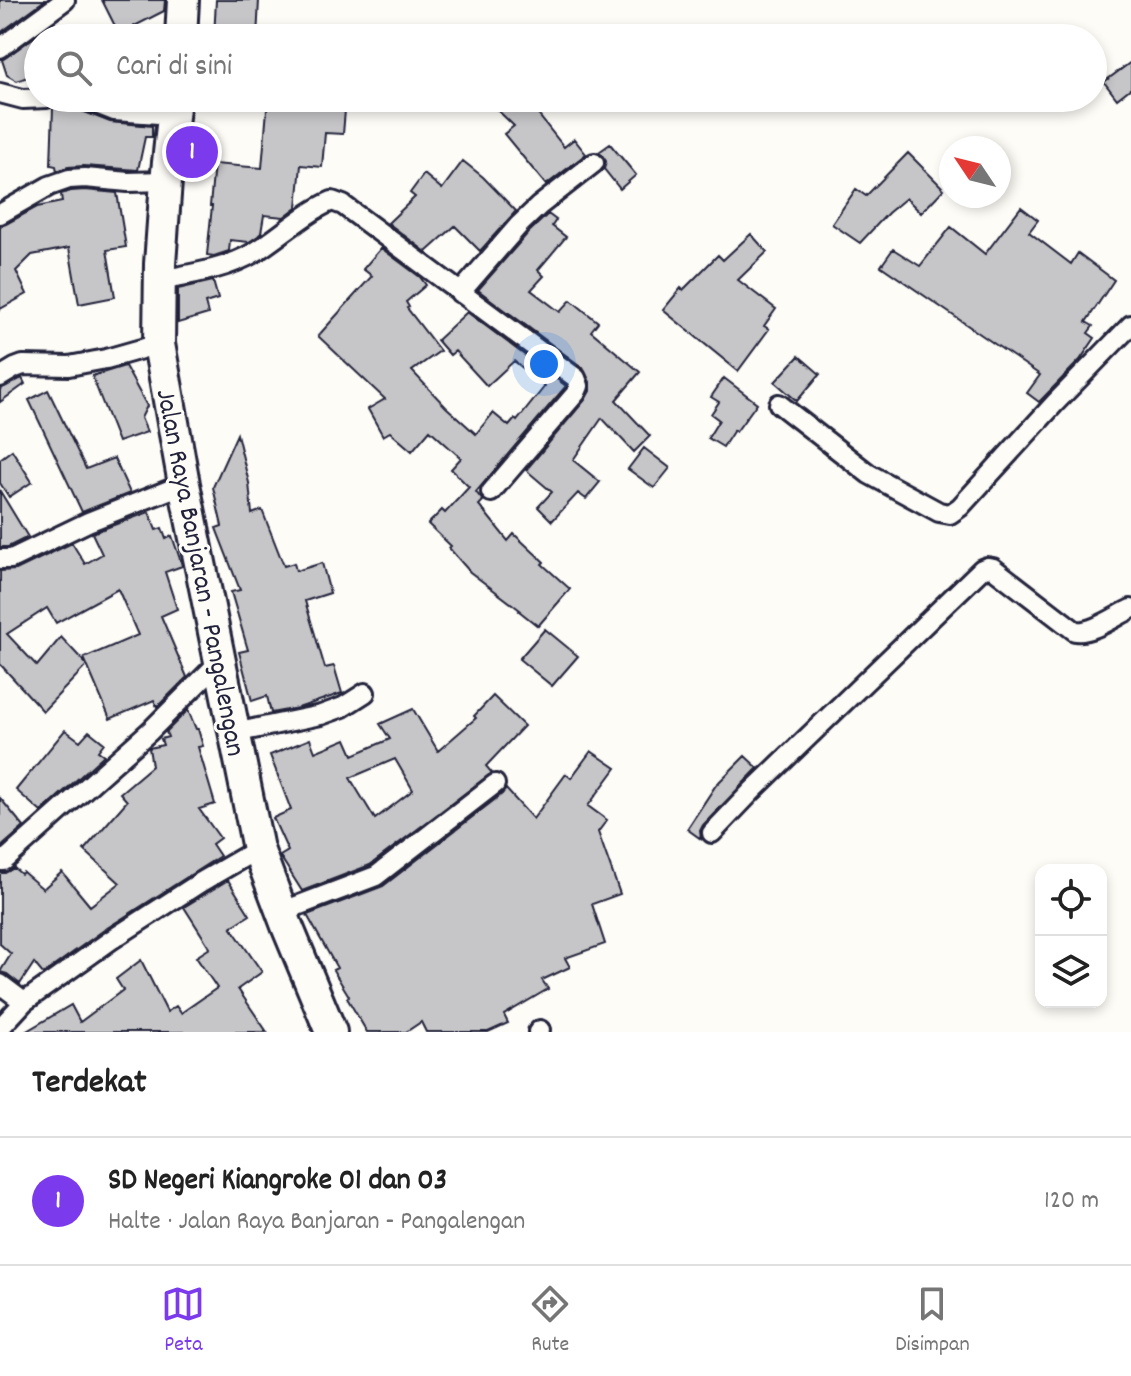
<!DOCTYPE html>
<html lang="id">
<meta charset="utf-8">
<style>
:root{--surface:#fff;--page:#f6f6f6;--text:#222;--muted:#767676;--line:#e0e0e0;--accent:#7c3aed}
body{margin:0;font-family:Dekko,sans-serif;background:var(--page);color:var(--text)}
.controls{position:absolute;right:24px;bottom:24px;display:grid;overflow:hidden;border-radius:16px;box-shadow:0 4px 12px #0003}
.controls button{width:72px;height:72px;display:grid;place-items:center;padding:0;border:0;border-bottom:2px solid var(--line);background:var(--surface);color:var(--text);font:40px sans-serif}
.compass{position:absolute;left:939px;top:136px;width:72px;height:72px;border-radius:50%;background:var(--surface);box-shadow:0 4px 12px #0003;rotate:305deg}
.you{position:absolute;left:544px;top:364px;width:28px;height:28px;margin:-20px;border:6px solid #fff;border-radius:50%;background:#1a73e8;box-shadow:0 0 0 12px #1a73e833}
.badge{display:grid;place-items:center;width:52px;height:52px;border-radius:50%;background:var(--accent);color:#fff;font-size:26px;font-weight:700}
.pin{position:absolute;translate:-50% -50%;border:4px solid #fff;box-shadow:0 2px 8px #0006}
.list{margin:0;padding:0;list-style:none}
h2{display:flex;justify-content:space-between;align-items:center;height:104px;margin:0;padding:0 32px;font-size:34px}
h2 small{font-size:26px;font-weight:400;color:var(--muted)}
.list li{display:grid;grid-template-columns:52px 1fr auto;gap:24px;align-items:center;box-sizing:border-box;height:128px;padding:0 32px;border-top:2px solid var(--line)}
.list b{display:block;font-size:30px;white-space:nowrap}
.list p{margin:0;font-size:26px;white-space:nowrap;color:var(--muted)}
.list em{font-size:26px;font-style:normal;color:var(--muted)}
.icon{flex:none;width:44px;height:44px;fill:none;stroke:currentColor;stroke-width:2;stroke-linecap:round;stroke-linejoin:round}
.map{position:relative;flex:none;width:1131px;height:1032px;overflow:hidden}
.search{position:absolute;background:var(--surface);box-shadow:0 4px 12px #0003;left:24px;right:24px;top:24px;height:88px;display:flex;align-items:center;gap:20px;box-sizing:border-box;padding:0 28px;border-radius:44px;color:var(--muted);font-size:30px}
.sheet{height:232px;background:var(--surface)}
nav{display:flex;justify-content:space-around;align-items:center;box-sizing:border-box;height:112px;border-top:2px solid var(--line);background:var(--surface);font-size:22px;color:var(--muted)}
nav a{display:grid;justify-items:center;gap:4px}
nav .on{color:var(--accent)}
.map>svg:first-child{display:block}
.building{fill:#c6c6c8;stroke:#22223b;stroke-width:2;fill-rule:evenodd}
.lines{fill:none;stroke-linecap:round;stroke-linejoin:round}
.minor-casing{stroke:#22223b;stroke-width:24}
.primary-casing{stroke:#22223b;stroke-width:36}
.minor{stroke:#fdfcf7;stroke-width:18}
.primary{stroke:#fdfcf7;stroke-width:30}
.labels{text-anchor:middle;stroke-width:6;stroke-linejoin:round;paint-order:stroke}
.street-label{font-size:28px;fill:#22223b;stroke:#fdfcf7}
</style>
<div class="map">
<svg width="1131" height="1032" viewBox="0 0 1131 1032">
<rect width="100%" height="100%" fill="#fdfcf7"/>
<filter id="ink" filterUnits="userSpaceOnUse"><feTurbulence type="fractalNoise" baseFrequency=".0125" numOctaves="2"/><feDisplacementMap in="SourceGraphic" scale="16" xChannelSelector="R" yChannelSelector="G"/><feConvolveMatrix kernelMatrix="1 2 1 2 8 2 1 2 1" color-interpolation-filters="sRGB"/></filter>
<g filter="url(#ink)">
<!-- building -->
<path class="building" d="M 0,0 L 45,0 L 0,33 Z
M 102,0 L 165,0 L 164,11 L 119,34 Z
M 216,0 L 259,0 L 257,38 L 214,38 Z
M 50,26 L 58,38 L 38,38 L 38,73 L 17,81 L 7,75 L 2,60 Z
M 1131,62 L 1131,88 L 1117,99 L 1104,82 Z
M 268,98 L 346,98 L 343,134 L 325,133 L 322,167 L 301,165 L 297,207 L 284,217 L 264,215 L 261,233 L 258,236 L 249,242 L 230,240 L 229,251 L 214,256 L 207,255 L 212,206 L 210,206 L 214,164 L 262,168 Z
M 485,98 L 525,98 L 564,147 L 574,139 L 586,154 L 546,185 L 504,134 L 514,126 Z
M 69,100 L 72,106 L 77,109 L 110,122 L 152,126 L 152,137 L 145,137 L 138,170 L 84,166 L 68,167 L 57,171 L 56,166 L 51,165 L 53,108 L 58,102 Z
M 610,144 L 636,175 L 620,189 L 604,169 L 606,161 L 599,152 Z
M 908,153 L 944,189 L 921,213 L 906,198 L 888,213 L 860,243 L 832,224 L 856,189 L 866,196 Z
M 463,161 L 483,177 L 516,211 L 480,251 L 455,226 L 426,252 L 388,223 L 415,197 L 410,193 L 424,174 L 442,189 Z
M 85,190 L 117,193 L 126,247 L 107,250 L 115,297 L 79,304 L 69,248 L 32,255 L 16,271 L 27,294 L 0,309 L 0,226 L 6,224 L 37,207 L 62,202 L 61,194 L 71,191 Z
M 1021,207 L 1038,220 L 1029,232 L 1071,264 L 1078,253 L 1114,280 L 1086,322 L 1093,326 L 1088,333 L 1095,338 L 1080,360 L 1039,402 L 1027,393 L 1040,375 L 881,266 L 893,249 L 920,266 L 951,227 L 985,254 Z
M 548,214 L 556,220 L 552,226 L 566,237 L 538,270 L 544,276 L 531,290 L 560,312 L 571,300 L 598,322 L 591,331 L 640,372 L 616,400 L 650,436 L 634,452 L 602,418 L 573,460 L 600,482 L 586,499 L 578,493 L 552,521 L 538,507 L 552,492 L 526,470 L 585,400 L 590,391 L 590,382 L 583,368 L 478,290 L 528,233 Z
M 751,234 L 767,252 L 738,280 L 776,309 L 764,326 L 769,329 L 738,371 L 663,310 L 681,288 L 683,290 L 718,255 L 723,260 Z
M 381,248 L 420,277 L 426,285 L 406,302 L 409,307 L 407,308 L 440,351 L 412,371 L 446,407 L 476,434 L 493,413 L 509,426 L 515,419 L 517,421 L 545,386 L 514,361 L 487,386 L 455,351 L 450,355 L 437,340 L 467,312 L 566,386 L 476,492 L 483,501 L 479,505 L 508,541 L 514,534 L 544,562 L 542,564 L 570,589 L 538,626 L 519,611 L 520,610 L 470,572 L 449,548 L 451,546 L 428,524 L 442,510 L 445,513 L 469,487 L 451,469 L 461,458 L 430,430 L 412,451 L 390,432 L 383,436 L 368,409 L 385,399 L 318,336 L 372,276 L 363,269 Z
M 213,281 L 218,299 L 205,303 L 208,314 L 178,323 L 178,289 Z
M 799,356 L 820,374 L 797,401 L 775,382 Z
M 125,366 L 147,406 L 141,418 L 147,432 L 118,442 L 92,376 Z
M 22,378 L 25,384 L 0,402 L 0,389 Z
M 724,378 L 757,403 L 736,432 L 734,430 L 723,447 L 708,438 L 719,420 L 711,414 L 719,402 L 711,397 Z
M 48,390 L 86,469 L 114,458 L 130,493 L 82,512 L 29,400 Z
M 237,434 L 249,483 L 252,514 L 262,510 L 284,566 L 294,563 L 296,571 L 322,563 L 330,593 L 305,601 L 325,668 L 334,666 L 342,693 L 298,708 L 271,713 L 267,696 L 252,701 L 239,652 L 248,650 L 231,592 L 240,590 L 216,528 L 222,526 L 213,487 Z
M 644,448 L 670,468 L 654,488 L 628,469 Z
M 12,450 L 32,482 L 9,497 L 0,483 L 0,459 Z
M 0,491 L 28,537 L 8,547 L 0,547 Z
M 149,512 L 156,530 L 162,528 L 166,539 L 172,536 L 181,562 L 182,566 L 165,572 L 177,609 L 161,616 L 187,677 L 157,707 L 154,700 L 110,719 L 87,665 L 43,711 L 0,664 L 0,571 L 16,570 L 72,543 L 85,564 L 102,554 L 92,533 ZM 118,589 L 138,635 L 84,658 L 87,665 L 61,637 L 37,666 L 7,634 L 47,608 L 56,623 Z
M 545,629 L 578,656 L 552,686 L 519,659 Z
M 493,696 L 524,726 L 486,766 L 492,773 L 370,865 L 302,891 L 280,856 L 288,851 L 273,818 L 291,810 L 270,755 L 310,739 L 315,752 L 346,739 L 353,755 L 390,739 L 380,724 L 413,709 L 438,751 L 476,718 L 474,716 ZM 395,759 L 413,790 L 375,819 L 350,778 Z
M 188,710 L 196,729 L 198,729 L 203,746 L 198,747 L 215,804 L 199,809 L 220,838 L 212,844 L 220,856 L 104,930 L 43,974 L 34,963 L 20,984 L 7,974 L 0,972 L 11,954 L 0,944 L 0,873 L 5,873 L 14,868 L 21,874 L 23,872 L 43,889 L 62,872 L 90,906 L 120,883 L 84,850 L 127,801 L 120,793 L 152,766 L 149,748 L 163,745 L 161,739 L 168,737 L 166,732 Z
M 65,730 L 80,741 L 89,731 L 104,743 L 98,751 L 104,755 L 41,812 L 16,790 Z
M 591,751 L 616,768 L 588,806 L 607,820 L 598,832 L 620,894 L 592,904 L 605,944 L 565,958 L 570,967 L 542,980 L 548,989 L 504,1015 L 508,1023 L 488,1032 L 426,1032 L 421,1022 L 406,1032 L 367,1032 L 347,998 L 349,996 L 333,970 L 337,968 L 307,915 L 383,886 L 502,794 L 506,789 L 533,819 L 566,774 L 571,778 Z
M 745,756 L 758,768 L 703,825 L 700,831 L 701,839 L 687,829 L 716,785 Z
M 0,798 L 24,827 L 0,848 Z
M 228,880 L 250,915 L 231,927 L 262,972 L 238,989 L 267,1032 L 25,1032 L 71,1005 L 80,1022 L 123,990 L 116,979 L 141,960 L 167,1012 L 176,1006 L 181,1013 L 217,988 L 196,957 L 210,948 L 184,907 Z"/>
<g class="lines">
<defs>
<path id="minor" d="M 0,48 L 65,0
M 0,93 L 23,99 L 47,98
M 81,98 L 114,111 L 174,115
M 0,214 L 49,186 L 69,179 L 85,178 L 128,182 L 166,181
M 160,280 C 191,274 227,269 255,252 C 281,236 304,213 332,201 L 343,205 L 576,378 L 579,386 L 576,393 L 491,492
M 460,293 L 519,225 L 539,206 L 594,163
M 0,377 L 15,368 L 23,365 L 69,366 L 106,359 L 159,344
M 779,404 L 869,474 L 939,512 L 950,514 L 960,507 L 1055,403 L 1131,325
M 0,559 L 11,559 L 88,522 L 184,484
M 234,733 L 321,715 L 343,707 L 365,693
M 712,833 L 753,790 L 982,569 L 987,567 L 993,568 L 1075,631 C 1091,634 1116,616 1131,609
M 0,861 L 4,861 L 150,731 L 220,661
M 281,912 L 376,876 L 495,784
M 0,984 L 24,1002
M 0,1028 L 24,1002 L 111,940 L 201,882 L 258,849
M 538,1032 L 540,1030"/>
<path id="primary" d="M 181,38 L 183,0
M 175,98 L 166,181 L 160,264 L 159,344 L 184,484 L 258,849 L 287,926 L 331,1032"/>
</defs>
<!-- minor casing -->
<use href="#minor" class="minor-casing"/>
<!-- primary casing -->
<use href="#primary" class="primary-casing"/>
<!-- minor -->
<use href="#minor" class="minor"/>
<!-- primary -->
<use href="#primary" class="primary"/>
</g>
</g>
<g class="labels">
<!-- street labels -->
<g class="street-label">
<text transform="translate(203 572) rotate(79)" y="10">Jalan Raya Banjaran - Pangalengan</text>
</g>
</g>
</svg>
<div class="controls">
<button><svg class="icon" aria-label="locate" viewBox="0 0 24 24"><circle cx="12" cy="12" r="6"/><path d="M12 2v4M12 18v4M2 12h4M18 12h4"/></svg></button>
<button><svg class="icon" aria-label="layers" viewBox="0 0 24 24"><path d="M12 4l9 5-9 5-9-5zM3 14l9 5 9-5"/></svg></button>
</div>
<svg class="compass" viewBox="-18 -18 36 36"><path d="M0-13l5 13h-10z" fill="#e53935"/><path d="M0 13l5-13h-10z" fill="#767676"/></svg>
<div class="you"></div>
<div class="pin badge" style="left:192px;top:152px">1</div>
<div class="search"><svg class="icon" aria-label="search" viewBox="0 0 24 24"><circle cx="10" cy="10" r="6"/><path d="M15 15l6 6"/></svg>Cari di sini</div>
</div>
<section class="sheet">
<h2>Terdekat<small></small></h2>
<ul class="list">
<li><span class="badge">1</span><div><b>SD Negeri Kiangroke 01 dan 03</b><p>Halte · Jalan Raya Banjaran - Pangalengan</p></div><em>120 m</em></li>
</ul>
</section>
<nav>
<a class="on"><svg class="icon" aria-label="map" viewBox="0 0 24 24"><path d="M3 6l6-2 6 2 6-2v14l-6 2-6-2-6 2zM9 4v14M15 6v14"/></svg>Peta</a>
<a><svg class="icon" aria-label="directions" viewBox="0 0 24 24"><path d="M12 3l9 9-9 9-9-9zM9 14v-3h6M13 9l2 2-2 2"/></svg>Rute</a>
<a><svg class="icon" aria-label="saved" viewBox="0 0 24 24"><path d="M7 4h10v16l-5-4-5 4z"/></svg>Disimpan</a>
</nav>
